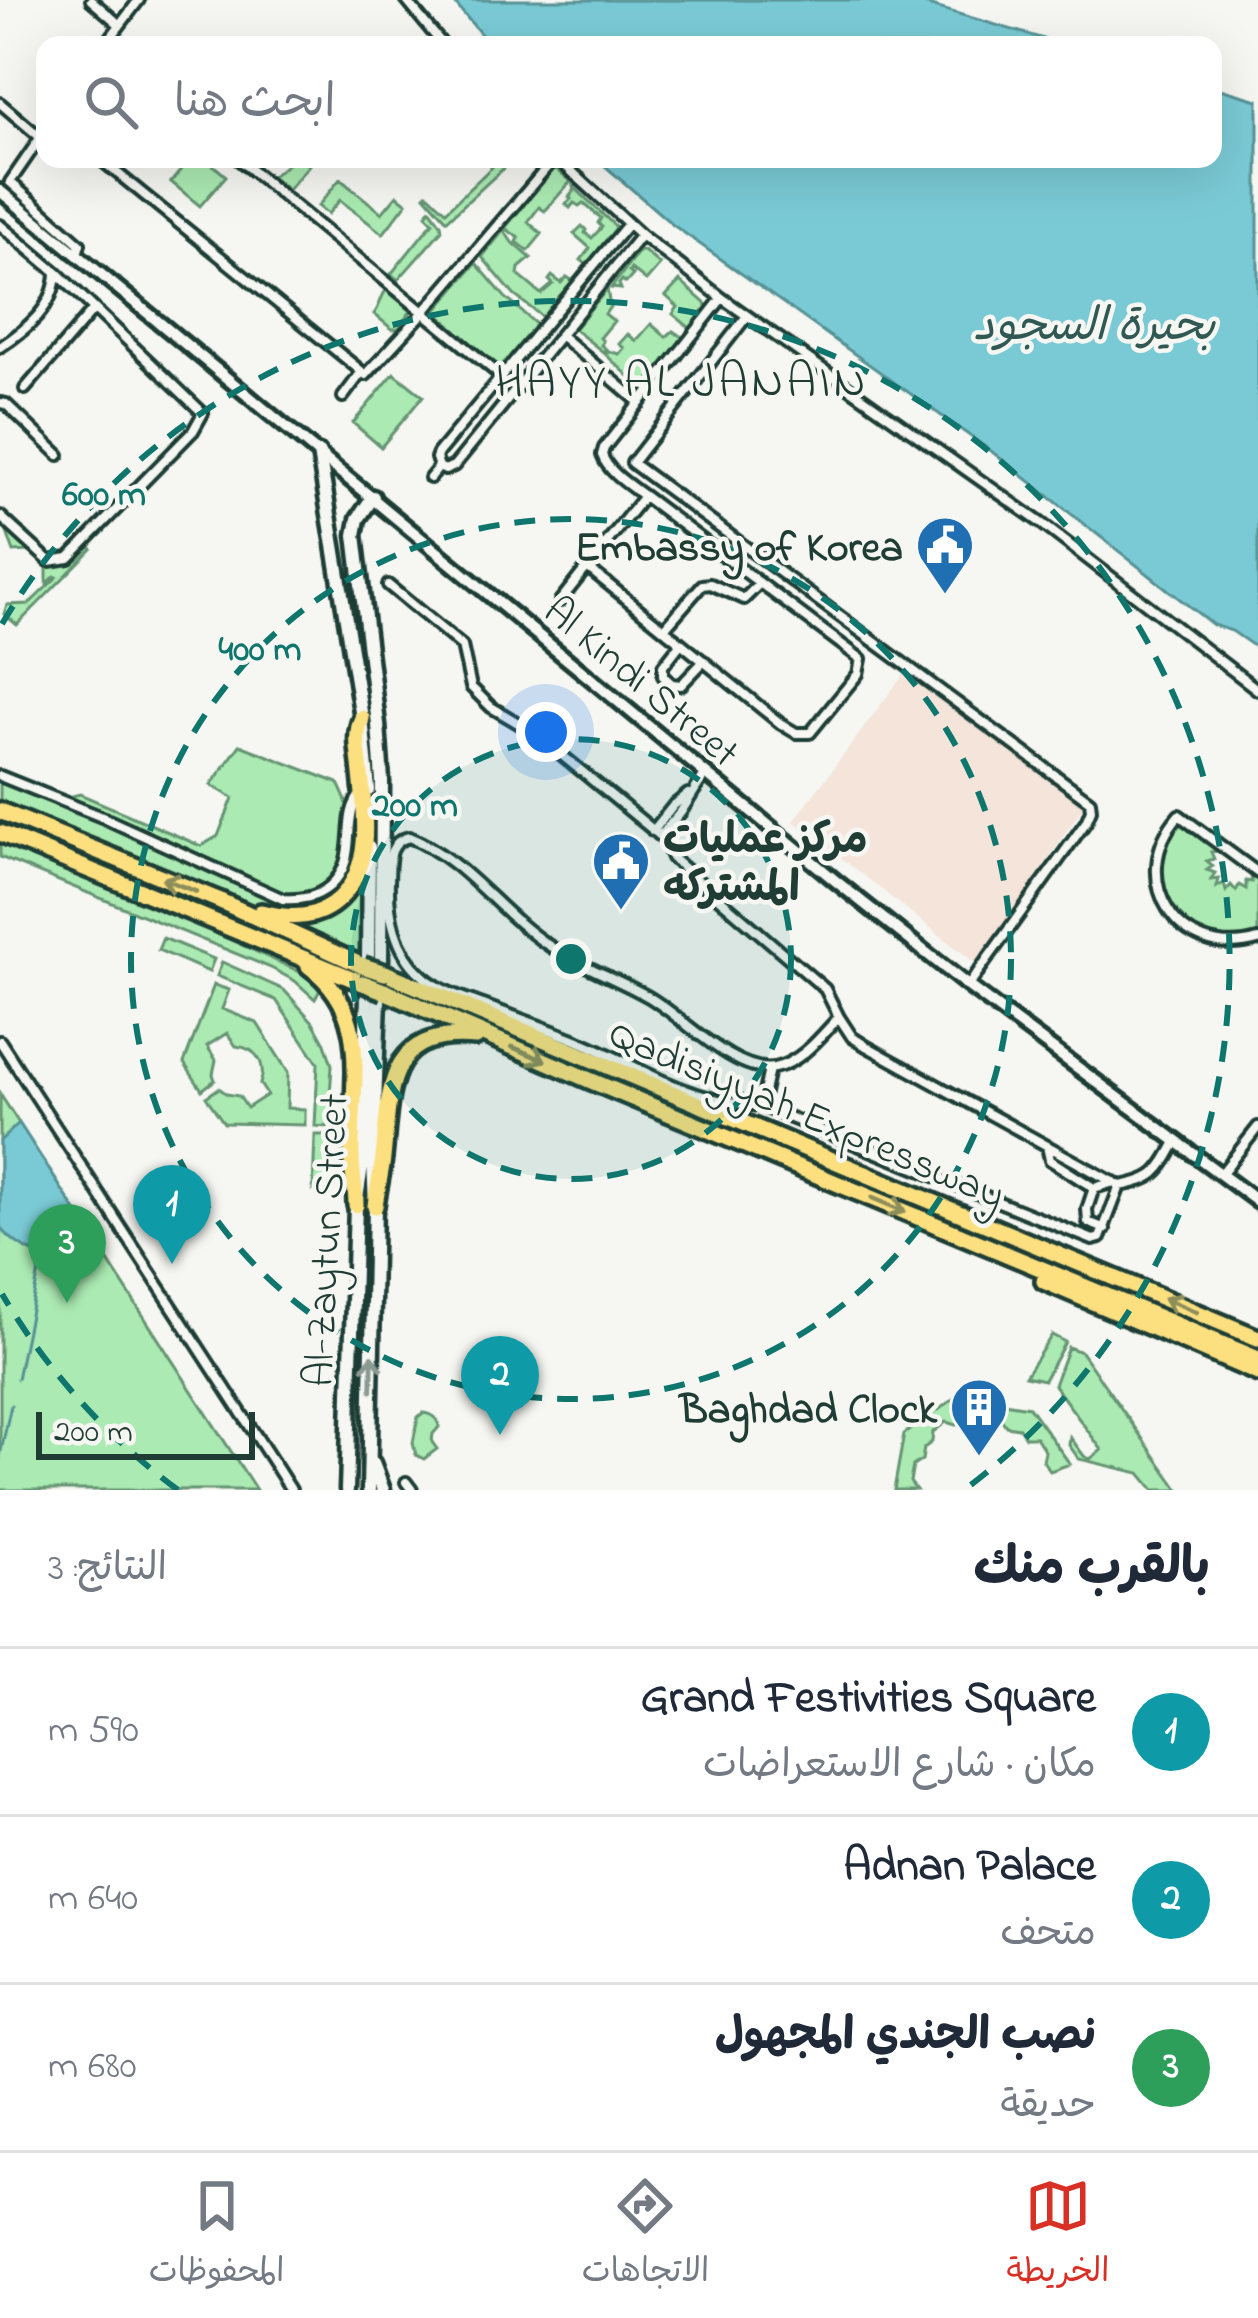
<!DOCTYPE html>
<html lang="ar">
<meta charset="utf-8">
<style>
:root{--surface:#fff;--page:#f2f2f3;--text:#1f2937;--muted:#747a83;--line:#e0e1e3;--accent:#d93025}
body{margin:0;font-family:"Indie Flower","Playpen Sans Arabic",sans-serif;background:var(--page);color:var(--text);direction:rtl}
.scale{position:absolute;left:36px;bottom:30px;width:219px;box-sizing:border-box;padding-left:12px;border:6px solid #1f3d34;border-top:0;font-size:33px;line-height:42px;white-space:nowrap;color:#1f3d34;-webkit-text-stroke:9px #f6f6f2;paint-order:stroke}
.you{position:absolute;left:546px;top:732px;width:42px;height:42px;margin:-30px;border:9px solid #fff;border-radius:50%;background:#1a73e8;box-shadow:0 0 0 18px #1a73e833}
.badge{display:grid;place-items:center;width:78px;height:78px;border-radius:50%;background:var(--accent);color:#fff;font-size:39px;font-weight:700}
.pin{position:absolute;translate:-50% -99px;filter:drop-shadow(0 3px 6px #0008)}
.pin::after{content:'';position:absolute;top:63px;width:42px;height:36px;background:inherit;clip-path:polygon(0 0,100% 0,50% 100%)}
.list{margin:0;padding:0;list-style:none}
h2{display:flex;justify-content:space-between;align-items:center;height:156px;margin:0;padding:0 48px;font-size:51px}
h2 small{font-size:39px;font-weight:400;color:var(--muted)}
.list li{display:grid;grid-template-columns:78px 1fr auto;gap:36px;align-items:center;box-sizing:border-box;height:168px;padding:0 48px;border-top:3px solid var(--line)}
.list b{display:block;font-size:45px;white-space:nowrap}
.list p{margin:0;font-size:39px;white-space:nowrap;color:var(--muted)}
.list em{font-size:39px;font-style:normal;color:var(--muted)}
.icon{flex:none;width:66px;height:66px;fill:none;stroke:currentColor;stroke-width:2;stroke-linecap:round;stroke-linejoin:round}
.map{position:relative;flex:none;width:1258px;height:1490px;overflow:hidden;direction:ltr}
.search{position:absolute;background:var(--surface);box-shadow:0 12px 48px #0002;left:36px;right:36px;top:36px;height:132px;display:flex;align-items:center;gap:30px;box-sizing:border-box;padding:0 42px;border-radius:24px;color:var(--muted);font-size:45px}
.sheet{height:660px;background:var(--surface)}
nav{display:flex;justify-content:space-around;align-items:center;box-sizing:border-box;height:168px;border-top:3px solid var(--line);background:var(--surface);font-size:33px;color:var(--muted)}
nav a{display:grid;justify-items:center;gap:6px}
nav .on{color:var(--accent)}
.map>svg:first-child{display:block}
.built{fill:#f4e4da}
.green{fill:#abeab2;stroke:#659473;stroke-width:3}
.water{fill:#7acad5;stroke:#569295;stroke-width:3}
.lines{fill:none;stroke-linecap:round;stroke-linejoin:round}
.stream{stroke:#569295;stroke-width:3}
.minor-casing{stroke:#1f3d34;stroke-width:16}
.tertiary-casing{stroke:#1f3d34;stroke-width:20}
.secondary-casing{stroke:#1f3d34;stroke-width:21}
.motorway-casing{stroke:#1f3d34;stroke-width:24}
.minor{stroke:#f6f6f2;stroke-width:8}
.tertiary{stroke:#f6f6f2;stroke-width:10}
.secondary{stroke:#f6f6f2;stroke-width:12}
.motorway{stroke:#fce080;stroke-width:15}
.motorway-bridge-casing{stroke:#1f3d34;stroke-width:24;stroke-linecap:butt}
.motorway-bridge{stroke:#fce080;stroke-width:15}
.oneway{stroke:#8e8e5a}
.oneway2{stroke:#8a9a93}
.ring{fill:none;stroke:#0f766e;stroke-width:6;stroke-dasharray:21 15}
.labels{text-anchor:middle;stroke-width:9;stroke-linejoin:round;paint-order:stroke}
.poi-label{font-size:42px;font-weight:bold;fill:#1f3d34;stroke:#f6f6f2;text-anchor:end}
.street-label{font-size:42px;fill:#1f3d34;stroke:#f6f6f2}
.water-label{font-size:45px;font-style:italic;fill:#315954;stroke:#f6f6f2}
.quarter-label{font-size:48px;letter-spacing:3px;fill:#1f3d34;stroke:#f6f6f2}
.centre{fill:#0f766e;stroke:#f6f6f2;stroke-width:6}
.ring-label{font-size:36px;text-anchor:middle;font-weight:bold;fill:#0f766e;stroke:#f6f6f2;stroke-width:9;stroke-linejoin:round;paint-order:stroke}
</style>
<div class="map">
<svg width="1258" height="1490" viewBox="0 0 1258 1490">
<rect width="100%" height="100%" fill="#f6f6f2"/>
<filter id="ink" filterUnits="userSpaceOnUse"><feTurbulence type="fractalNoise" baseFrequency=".00833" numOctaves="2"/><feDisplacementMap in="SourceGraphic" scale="24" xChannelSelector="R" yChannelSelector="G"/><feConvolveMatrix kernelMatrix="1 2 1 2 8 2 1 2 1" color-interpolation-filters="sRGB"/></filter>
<g filter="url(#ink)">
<!-- built -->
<path class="built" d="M 904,674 L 1084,805 L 980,962 L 974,962 L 794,821 Z"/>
<!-- green -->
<path class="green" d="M 190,159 L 206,159 L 226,176 L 200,206 L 171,182 Z
M 294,159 L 314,159 L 288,190 L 271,177 Z
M 495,159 L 499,159 L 506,166 L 447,220 L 425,195 L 427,193 L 446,211 L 497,162 Z
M 555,168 L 571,181 L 545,211 L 539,207 L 528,222 L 542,234 L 528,251 L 517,242 L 519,238 L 505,228 Z
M 340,179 L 382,213 L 397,195 L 407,203 L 383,234 L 340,200 L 328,214 L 318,206 Z
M 573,186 L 619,230 L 590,267 L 581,260 L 590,248 L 574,234 L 582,226 L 586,230 L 585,233 L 592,238 L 602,227 L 598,223 L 601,218 L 583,203 L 579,206 L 574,203 L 570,208 L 566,204 L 571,199 L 569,197 L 574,191 Z
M 430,209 L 441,224 L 442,230 L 398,280 L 391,274 L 433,222 L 426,215 Z
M 504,230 L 511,241 L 531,258 L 519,268 L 518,275 L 541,294 L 553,284 L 549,280 L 552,276 L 561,283 L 567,277 L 573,281 L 582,271 L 584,273 L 545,319 L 514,295 L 482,257 Z
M 639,251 L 644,251 L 660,265 L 646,281 L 631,269 L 629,272 L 633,275 L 626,283 L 622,280 L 619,284 L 621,289 L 611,288 Z
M 476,263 L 505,297 L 539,327 L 505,368 L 501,369 L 435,312 Z
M 680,281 L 709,307 L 691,329 L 673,314 L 678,307 L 666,296 Z
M 387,289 L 411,311 L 398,329 L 392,329 L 374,314 C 381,305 380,297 387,289 Z
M 607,289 L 610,307 L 605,314 L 614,321 L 600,338 L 603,341 L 601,345 L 606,349 L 603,352 L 574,329 Z
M 651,324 L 666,337 L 673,331 L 685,339 L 642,388 L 605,354 L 608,351 L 619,354 L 624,348 L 619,344 L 628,334 L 636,341 Z
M 394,373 L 423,396 L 381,447 L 353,423 Z
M 7,524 L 51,564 L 73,561 L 88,546 L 92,549 L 17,625 L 4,614 L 7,605 L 29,604 L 57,577 L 55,576 L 47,584 L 47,567 L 29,551 L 14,552 L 5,527 Z
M 240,745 L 338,783 L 346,801 L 364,873 L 361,956 L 307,932 L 283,915 L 154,868 L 0,806 L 0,770 L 68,797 L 80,794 L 201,846 L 218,836 L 233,798 L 211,785 Z
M 1180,818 L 1219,848 L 1218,851 L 1211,852 L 1214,859 L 1207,861 L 1213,866 L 1207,870 L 1215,873 L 1211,880 L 1219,879 L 1217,887 L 1224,883 L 1226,891 L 1231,885 L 1236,891 L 1239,885 L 1246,889 L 1246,881 L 1252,882 L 1251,876 L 1254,874 L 1258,877 L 1258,938 C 1216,946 1167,929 1161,881 C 1160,871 1158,861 1160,852 C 1163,839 1172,829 1180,818 Z
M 0,843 L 173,913 L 300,972 L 321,988 L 315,999 L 295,981 L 271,968 L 0,857 Z
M 163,938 L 214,959 L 209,972 L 158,950 Z
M 222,962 L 284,990 L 313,1022 L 325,1043 L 332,1065 L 328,1127 L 315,1126 L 318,1063 L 276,1000 L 217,976 Z
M 214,985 L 229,990 L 222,1009 L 257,1023 L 288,1072 L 287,1108 L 305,1109 L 305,1125 L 224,1123 L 206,1097 L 219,1088 L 227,1094 L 239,1096 L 247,1108 L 267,1095 L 260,1084 C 267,1064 257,1048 236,1046 L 227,1033 L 207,1046 L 216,1060 L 213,1074 L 215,1080 L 202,1090 L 184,1063 Z
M 0,1094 L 256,1490 L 0,1490 Z
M 315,1135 L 328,1135 L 326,1190 L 313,1190 Z
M 1052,1335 L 1065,1342 L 1044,1380 L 1025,1376 Z
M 1068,1347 L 1081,1352 L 1179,1490 L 1154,1490 L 1140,1473 L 1079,1459 L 1069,1445 L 1070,1437 L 1084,1456 L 1090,1459 L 1102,1450 L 1054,1385 Z
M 958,1396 L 1029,1407 L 1070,1464 L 1050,1471 L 1043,1461 L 1045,1451 L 1036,1437 L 1025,1437 L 1019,1428 L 1006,1426 L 1000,1417 L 984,1414 L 977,1421 L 965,1419 L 956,1425 L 946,1422 L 933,1432 L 932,1442 L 924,1448 L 922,1460 L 913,1466 L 910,1482 L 916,1490 L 894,1490 L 904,1434 Z
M 423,1413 C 432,1414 438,1418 439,1427 L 433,1434 L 432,1442 L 437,1449 L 424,1459 L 416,1455 L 413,1443 L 418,1417 Z"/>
<!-- water -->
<path class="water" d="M 452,0 L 911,0 L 1064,45 L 490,45 Z
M 1213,87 L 1258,100 L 1258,649 L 1232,631 L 1213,625 L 991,451 L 673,225 L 597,159 L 1213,159 Z
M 19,1123 L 99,1247 C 63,1266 26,1258 0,1227 L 0,1141 Z"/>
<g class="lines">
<!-- stream -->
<path class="stream" d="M 17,1379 L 42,1256
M 0,1456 L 11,1405"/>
<defs>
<path id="minor" d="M 91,0 L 120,25
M 406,0 L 443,45
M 105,45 L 139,0
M 0,103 L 40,137
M 45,131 L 10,182 L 80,244 L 77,254
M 100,159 L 366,375 L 423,313 L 554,159
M 238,159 L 502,377
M 558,159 L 641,235 L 722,298 L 1041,523 L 1258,690
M 628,224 L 438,453 L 436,458 L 439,467 L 445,470 L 454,466 L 641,235
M 0,225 L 56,272 L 203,413 L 193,431 L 69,558 L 49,561 L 0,516
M 747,316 L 632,463 L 1090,801 L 1091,810 L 1086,822 L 968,986
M 560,335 L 640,403
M 0,347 C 26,330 55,307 56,273
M 25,389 L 93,310
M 343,397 L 361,373
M 0,403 L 6,404 L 59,455
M 430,478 L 439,467
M 644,496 L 587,567 L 781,724 L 796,733 L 810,733 L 858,674 L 861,659 L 644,496 C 629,485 608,472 602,455 L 604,448 L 722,298
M 388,585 L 462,646 L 471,687 L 491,707 L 535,733 L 664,839 L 672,858 L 825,989 L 839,1017 C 822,1035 801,1063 774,1068 C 734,1074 680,1014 647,996 C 615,978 578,965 548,945 C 499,913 464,859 409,837 C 387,842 390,862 389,881 C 388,914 395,951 421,974 C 438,991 464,998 486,1006 C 518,1018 550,1029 581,1042 C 623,1059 663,1085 707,1097 C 725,1102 743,1104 761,1106
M 560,601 L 587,567
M 664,629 L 702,585 L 710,584 L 744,599 L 760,583
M 681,643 L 663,666 L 663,676 L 672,684 L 681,685 L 704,661
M 0,776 L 102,817 L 283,899 C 301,900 316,898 330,886 C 361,859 339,818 361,794
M 653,831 L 673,806 L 688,794
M 660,836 L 681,812 L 705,774
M 1258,873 L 1179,815 C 1125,877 1177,963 1258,940
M 0,1041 L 277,1468
M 769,1069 L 761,1106 L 1093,1240 L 1100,1238 L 1120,1186 L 866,1046 L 852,1037 L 839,1017
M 1047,1146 L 1050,1160 L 1094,1188
M 1221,1174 L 1258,1127
M 1120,1186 C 1155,1180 1160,1172 1176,1142
M 1105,1229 L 1088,1222 L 1087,1209 L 1094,1188 L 1114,1182
M 277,1468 L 291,1490
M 406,1482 L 412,1490"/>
<path id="tertiary" d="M 0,191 L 837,882 L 968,986 L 1258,1202"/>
<path id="secondary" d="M 319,453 L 362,718 L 369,790
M 373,497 L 358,519 L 355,535 L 378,724 L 382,781 L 381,963
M 368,958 L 369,847
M 373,1463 L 383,1490
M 347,1490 L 356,1205 L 363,1159 L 367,994
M 369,1490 L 375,1206 L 373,1160 L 379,999"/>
<path id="motorway" d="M 0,811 L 218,900 L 363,966
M 0,833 L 363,983
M 261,912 C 290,919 318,920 340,898 C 375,864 364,807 360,764 C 358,747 355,733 362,718
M 309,966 C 375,1014 350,1088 352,1158 C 352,1174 356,1189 356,1205
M 385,973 L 1258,1338
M 384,991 L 594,1082 L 1258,1359
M 375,1206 C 377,1190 381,1174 383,1158 C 390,1091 385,1028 476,1037
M 1044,1281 L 1258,1373"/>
</defs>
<!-- minor casing -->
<use href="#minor" class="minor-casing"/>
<!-- tertiary casing -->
<use href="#tertiary" class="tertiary-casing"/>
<!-- secondary casing -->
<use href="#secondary" class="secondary-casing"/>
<!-- motorway casing -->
<use href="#motorway" class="motorway-casing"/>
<!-- minor -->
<use href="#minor" class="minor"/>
<!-- tertiary -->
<use href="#tertiary" class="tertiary"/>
<!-- secondary -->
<use href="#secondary" class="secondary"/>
<!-- motorway -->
<use href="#motorway" class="motorway"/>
<defs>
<path id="motorway-bridge" d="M 363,966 L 385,973
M 363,983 L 384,991"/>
</defs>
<!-- motorway-bridge casing -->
<use href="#motorway-bridge" class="motorway-bridge-casing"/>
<!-- motorway-bridge -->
<use href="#motorway-bridge" class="motorway-bridge"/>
</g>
<!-- one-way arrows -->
<defs><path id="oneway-shaft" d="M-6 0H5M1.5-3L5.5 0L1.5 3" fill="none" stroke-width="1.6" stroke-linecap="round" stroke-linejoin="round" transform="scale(3)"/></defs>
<g class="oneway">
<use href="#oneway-shaft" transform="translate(179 885) rotate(-159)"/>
<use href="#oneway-shaft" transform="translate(529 1054) rotate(23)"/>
<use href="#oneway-shaft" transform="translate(889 1205) rotate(23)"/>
<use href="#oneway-shaft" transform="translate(1180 1305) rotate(-157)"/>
</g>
<use class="oneway2" href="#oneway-shaft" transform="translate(372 1373) rotate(-89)"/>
</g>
<!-- distance rings -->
<circle cx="571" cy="959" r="220" fill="#0f766e" fill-opacity=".12"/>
<g class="ring">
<circle cx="571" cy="959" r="220"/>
<circle cx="571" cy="959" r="440"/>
<path d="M178 1490A660 660 0 0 1 2 1294M2 624A660 660 0 1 1 964 1490"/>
</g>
<!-- icons -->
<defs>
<symbol id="civic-pin" viewBox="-11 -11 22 30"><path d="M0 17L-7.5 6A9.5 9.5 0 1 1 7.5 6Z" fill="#1f6fb2" stroke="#f6f6f2"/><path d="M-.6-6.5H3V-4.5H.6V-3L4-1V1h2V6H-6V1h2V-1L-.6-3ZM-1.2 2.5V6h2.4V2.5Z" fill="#fff"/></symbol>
<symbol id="building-pin" viewBox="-11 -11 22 30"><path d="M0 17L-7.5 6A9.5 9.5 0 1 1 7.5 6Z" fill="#1f6fb2" stroke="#f6f6f2"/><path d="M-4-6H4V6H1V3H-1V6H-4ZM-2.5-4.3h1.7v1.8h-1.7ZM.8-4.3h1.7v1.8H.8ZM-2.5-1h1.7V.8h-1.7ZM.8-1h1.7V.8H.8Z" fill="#fff"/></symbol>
</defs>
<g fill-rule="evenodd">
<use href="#civic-pin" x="912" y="512" width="66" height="90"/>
<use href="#civic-pin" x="588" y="828" width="66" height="90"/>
<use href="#building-pin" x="946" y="1374" width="66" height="90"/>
</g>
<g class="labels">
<!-- poi labels -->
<g class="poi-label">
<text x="903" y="560">Embassy of Korea</text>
<text x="663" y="852" text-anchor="start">مركز عمليات<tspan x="663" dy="48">المشتركه</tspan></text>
<text x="937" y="1422">Baghdad Clock</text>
</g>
<!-- street labels -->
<g class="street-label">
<text transform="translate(643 680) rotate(40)" y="15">Al Kindi Street</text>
<text transform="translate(808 1112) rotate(23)" y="15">Qadisiyyah Expressway</text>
<text transform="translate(324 1240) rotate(-87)" y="15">Al-Zaytun Street</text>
</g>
<!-- water labels -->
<g class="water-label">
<text x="1094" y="339">بحيرة السجود</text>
</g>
<!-- quarter labels -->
<g class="quarter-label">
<text x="682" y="396">HAYY AL JANAIN</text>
</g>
</g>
<circle cx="571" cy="959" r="18" class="centre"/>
<g class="ring-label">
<text x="104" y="505">600 m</text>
<text x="260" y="660">400 m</text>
<text x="415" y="816">200 m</text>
</g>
</svg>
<div class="scale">200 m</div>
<div class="you"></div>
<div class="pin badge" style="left:172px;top:1264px;background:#0f9aa8">1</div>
<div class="pin badge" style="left:500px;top:1435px;background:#0f9aa8">2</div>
<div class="pin badge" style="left:67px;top:1303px;background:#2e9e5b">3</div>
<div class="search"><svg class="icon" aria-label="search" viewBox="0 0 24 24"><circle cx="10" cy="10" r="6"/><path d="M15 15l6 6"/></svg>ابحث هنا</div>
</div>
<section class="sheet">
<h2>بالقرب منك<small>النتائج: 3</small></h2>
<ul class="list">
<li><span class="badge" style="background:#0f9aa8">1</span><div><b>Grand Festivities Square</b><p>مكان · شارع الاستعراضات</p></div><em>590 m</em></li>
<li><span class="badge" style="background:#0f9aa8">2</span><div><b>Adnan Palace</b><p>متحف</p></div><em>640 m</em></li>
<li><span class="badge" style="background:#2e9e5b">3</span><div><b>نصب الجندي المجهول</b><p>حديقة</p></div><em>680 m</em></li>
</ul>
</section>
<nav>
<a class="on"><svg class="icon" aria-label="map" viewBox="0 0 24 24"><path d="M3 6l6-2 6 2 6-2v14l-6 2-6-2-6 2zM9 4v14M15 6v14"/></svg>الخريطة</a>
<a><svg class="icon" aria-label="directions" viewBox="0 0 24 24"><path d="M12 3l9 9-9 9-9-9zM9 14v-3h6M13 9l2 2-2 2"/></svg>الاتجاهات</a>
<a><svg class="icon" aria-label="saved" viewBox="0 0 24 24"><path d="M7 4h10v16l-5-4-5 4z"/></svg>المحفوظات</a>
</nav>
